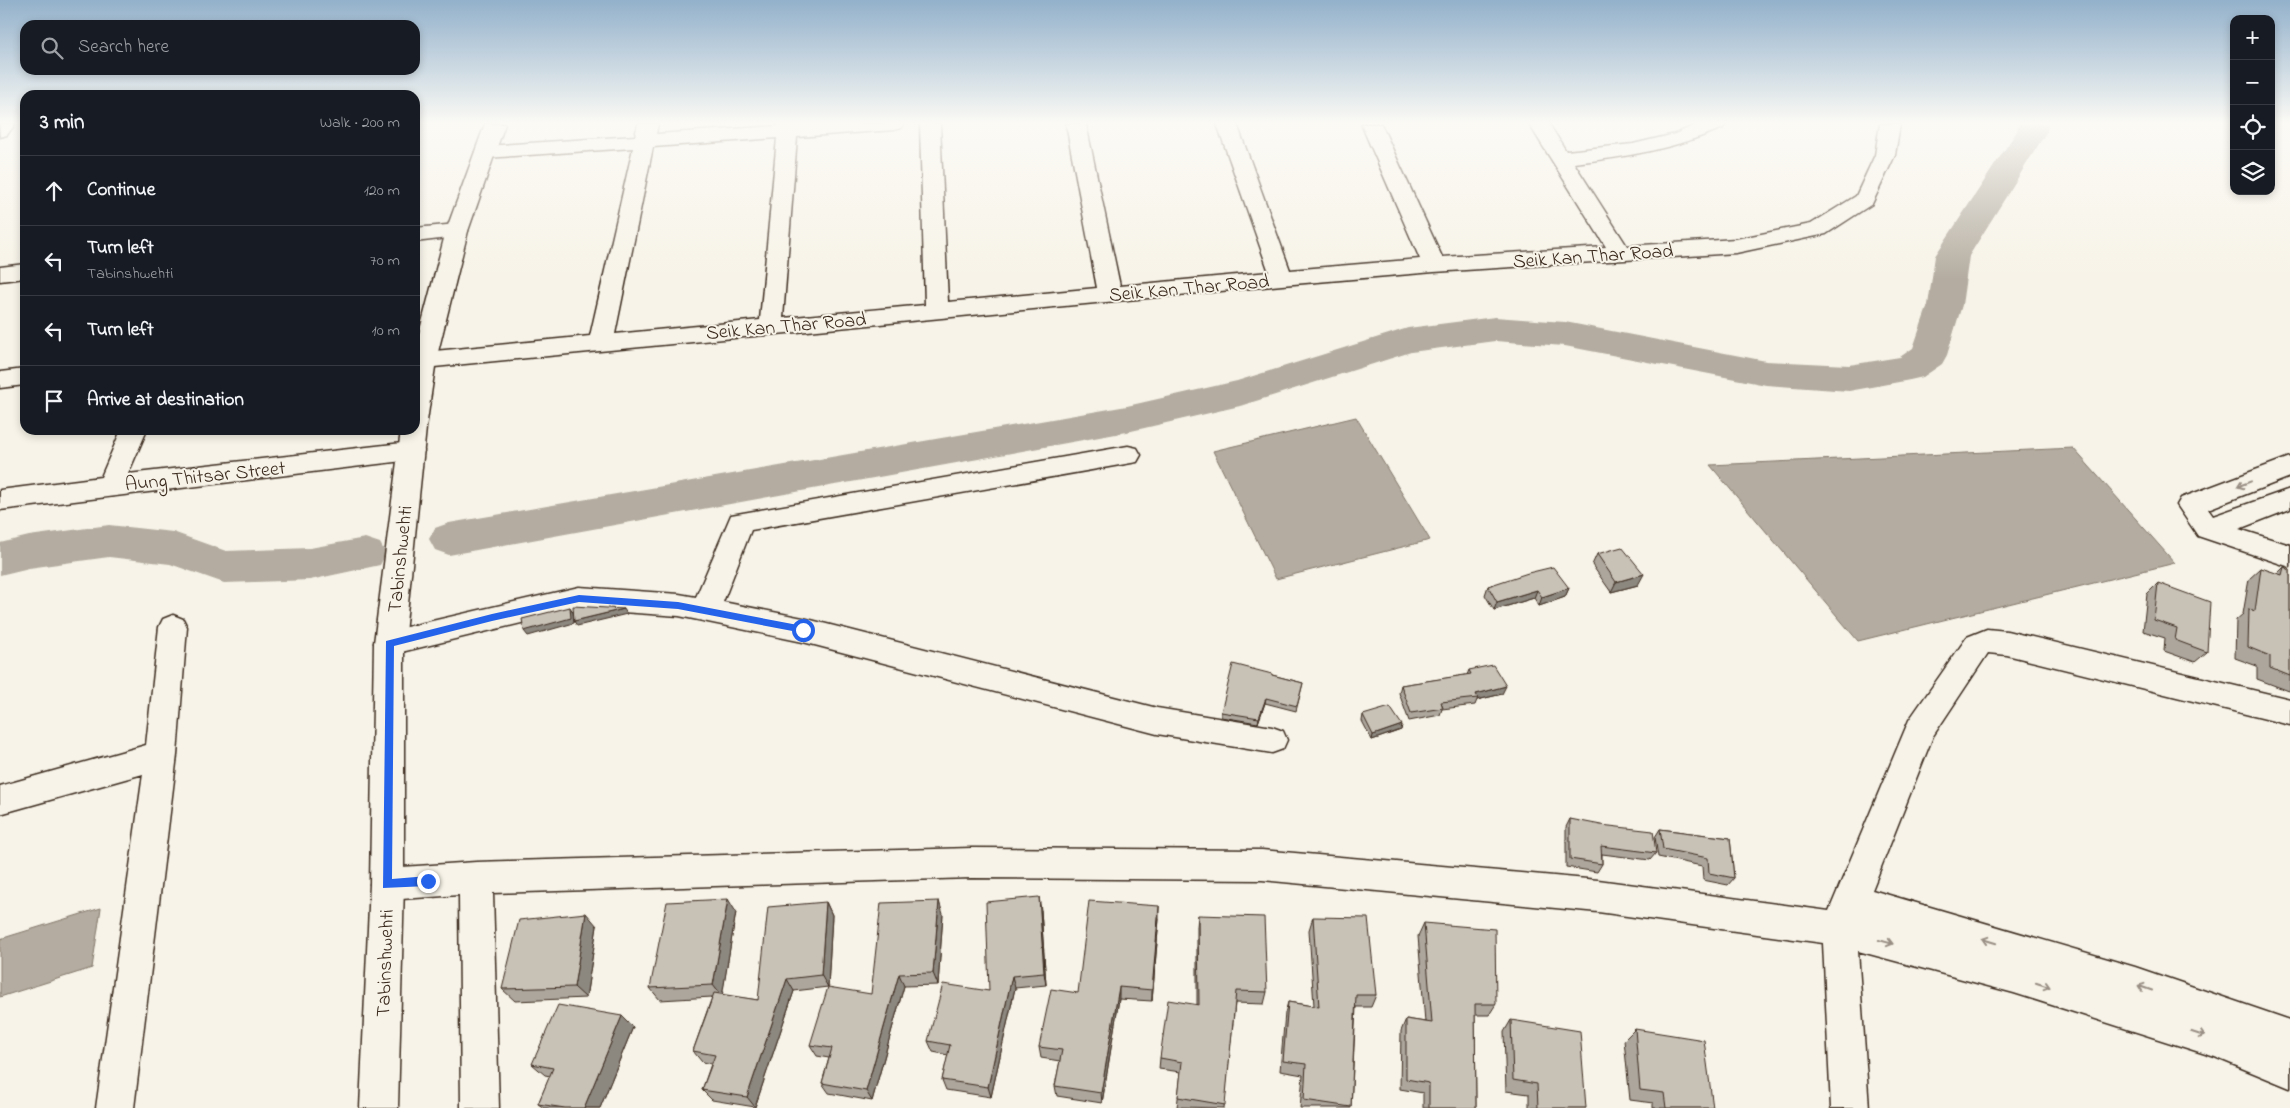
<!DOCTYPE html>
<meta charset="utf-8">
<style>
:root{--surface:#171b24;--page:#20242c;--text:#f1f3f6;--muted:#9ea1a6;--line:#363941}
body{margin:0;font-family:"Indie Flower",sans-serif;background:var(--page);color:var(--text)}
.controls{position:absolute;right:15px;top:15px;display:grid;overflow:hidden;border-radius:10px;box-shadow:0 2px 8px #0003}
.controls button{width:45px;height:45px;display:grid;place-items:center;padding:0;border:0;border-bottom:1px solid var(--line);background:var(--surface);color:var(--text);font:25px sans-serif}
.stop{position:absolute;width:15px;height:15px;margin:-11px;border:4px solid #2563eb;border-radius:50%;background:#fff}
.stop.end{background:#2563eb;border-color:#fff;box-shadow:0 1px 5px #0008}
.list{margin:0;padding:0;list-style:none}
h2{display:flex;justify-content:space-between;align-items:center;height:65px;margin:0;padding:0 20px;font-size:21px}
h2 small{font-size:16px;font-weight:400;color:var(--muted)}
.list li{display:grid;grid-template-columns:32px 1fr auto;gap:15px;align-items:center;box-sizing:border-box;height:70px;padding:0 20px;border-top:1px solid var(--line)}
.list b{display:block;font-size:19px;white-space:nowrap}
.list p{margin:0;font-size:16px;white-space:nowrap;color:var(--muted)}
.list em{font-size:16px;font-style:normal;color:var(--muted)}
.icon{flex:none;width:28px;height:28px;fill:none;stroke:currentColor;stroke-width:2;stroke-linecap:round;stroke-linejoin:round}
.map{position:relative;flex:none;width:2290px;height:1108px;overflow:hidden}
.search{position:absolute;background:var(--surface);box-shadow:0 2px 8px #0003;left:20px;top:20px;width:400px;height:55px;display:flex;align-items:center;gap:12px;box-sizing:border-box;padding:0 18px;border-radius:15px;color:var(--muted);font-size:19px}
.panel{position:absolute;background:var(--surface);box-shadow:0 2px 8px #0003;left:20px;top:90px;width:400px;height:345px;border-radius:15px}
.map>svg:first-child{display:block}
.water{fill:#b4aca0;stroke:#84786c}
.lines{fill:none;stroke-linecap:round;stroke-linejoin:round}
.river{fill:#b4aca0;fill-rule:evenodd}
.minor-casing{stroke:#3b2a1e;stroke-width:3}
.major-casing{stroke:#3b2a1e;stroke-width:3}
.minor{fill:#f7f3e8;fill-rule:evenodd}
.major{fill:#f7f3e8;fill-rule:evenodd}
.wall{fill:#aca69d;stroke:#3b2a1e}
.shaded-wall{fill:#8c877f;stroke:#3b2a1e}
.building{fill:#c8c1b6;stroke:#3b2a1e}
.oneway{stroke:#998e83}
.route{fill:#2563eb}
.labels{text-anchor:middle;stroke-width:4;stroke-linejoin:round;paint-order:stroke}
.street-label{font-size:20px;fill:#3b2a1e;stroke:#f7f3e8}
</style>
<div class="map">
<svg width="2290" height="1108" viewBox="0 0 2290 1108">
<rect width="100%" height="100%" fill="#f7f3e8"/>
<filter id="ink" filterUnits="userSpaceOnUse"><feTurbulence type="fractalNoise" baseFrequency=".02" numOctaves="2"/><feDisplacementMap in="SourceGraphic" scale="10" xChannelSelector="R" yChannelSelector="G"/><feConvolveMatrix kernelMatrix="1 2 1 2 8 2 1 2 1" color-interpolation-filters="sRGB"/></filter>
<g filter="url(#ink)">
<!-- water -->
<path class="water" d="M 1356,417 L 1430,540 L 1276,579 L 1213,451 Z
M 2073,448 L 2175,563 L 1858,641 L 1710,465 Z
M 101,908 L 92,968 L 0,997 L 0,939 Z"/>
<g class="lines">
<!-- river -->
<path class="river" d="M 2018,124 L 2048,124 L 2047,131 L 1969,256 L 1962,305 L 1947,355 L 1942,364 L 1923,377 L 1910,380 L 1849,391 L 1766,385 L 1565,346 L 1495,341 L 1411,352 L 1240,406 L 1127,432 L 449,555 L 435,550 L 429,539 L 435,528 L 449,523 L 1127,406 L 1237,381 L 1408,328 L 1495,317 L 1565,322 L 1766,361 L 1849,365 L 1900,357 L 1913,348 L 1928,305 L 1935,256 L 2017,131 Z
M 109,525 L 173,532 L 226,551 L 310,548 L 365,538 L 380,543 L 386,554 L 380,565 L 310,580 L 224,583 L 170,564 L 109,557 L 29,568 L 0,575 L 0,543 L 29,536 Z"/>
<defs>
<path id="minor" d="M 0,124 L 15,124 L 7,135 L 0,137 Z
M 638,124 L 658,124 L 656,134 L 778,126 L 778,124 L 904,124 L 901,128 L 894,130 L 797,137 L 783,318 L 925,305 L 920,124 L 940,124 L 948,302 L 1097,288 L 1066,124 L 1086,124 L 1120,286 L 1269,272 L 1217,124 L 1237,124 L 1290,270 L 1420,259 L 1361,124 L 1381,124 L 1442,257 L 1606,247 L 1529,124 L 1549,124 L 1566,151 L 1633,144 L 1675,134 L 1698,124 L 1726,124 L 1723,128 C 1672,149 1628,157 1574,163 L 1627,246 L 1736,239 L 1811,224 L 1856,196 L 1875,155 L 1880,124 L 1900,124 L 1895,155 L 1872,204 L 1826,234 L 1736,253 L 1434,272 L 1282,285 L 424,368 L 416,366 L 416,354 L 424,352 L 590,336 L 633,148 L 485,158 L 478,156 L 475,152 L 478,148 L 485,146 L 635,136 ZM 777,138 L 760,320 L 615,334 L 653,147 Z
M 457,224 L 465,226 L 468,231 L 465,236 L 415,242 L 415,228 Z
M 25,264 L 25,278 L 0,281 L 0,267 Z
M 25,369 L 25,385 L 0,388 L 0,372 Z
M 121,430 L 147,430 L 128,474 L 411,442 L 420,444 L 424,451 L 420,458 L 411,460 L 0,510 L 0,490 L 101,477 Z
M 1128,446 L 1137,448 L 1141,455 L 1137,462 L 751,530 L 723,602 L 803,618 L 1157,708 L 1272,727 L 1283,731 L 1287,740 L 1283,749 L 1272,753 L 1157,734 L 803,642 L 679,616 L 579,609 L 389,655 L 379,651 L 374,643 L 379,635 L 389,631 L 579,587 L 679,594 L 696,597 L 731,515 Z
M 2290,457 L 2290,477 L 2208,509 L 2213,516 L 2290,489 L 2290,509 L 2239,529 L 2290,545 L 2290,567 L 2198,536 L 2177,505 L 2181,498 Z
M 173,615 L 183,619 L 187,627 L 177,755 L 134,1108 L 96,1108 L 143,774 L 0,814 L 0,786 L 146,745 L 159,627 L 163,619 Z
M 1987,629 L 2007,631 L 2290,699 L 2290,725 L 2007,655 L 1988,653 L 1933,736 L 1872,890 L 2135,967 L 2290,1020 L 2290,1088 L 2215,1057 L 2014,993 L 1858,951 L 1869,1108 L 1831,1108 L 1823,943 L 1598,912 L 1262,880 L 971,878 L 493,893 L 499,1108 L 461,1108 L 459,895 L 387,900 L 375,895 L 370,884 L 375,873 L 387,868 L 476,862 L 971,848 L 1262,850 L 1598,880 L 1829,911 L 1909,720 L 1967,637 Z"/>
<path id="major" d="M 485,124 L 505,124 L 468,231 L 436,360 L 426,428 L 404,643 L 404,884 L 398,1108 L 360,1108 L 370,884 L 374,643 L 401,430 L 415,430 L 415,349 L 446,231 Z"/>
</defs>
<!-- minor casing -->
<use href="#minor" class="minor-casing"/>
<!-- major casing -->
<use href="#major" class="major-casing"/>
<!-- minor -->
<use href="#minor" class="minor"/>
<!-- major -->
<use href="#major" class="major"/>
</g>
<!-- wall -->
<path class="wall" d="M 1597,554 L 1638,585 L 1611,592 L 1592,565 Z
M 2284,567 L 2290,570 L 2290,690 L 2289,691 L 2257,679 L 2257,666 L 2235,658 L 2236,620 L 2243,614 L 2249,579 L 2261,568 L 2277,574 Z
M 2158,583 L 2207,652 L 2195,662 L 2164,651 L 2165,638 L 2143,631 L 2147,594 Z
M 1488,586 L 1569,588 L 1565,597 L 1539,606 L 1534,598 L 1494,610 L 1485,595 Z
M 1469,670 L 1502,694 L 1477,700 L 1475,705 L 1442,709 L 1440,715 L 1409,721 L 1399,693 L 1401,685 L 1467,675 Z
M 1272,675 L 1303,683 L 1296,711 L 1265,703 L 1258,723 L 1221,717 L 1221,712 Z
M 1363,715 L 1402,725 L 1401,730 L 1372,740 L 1362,721 Z
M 1570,819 L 1656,853 L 1650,860 L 1602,854 L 1602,864 L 1597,872 L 1566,867 L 1566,827 Z
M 1660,829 L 1730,838 L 1734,878 L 1728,885 L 1703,880 L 1702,866 L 1658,857 L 1655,837 Z
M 826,902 L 832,915 L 828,987 L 794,991 L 755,1107 L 712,1100 L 702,1090 L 711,1064 L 702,1062 L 693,1051 L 712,997 L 660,1000 L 650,988 L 736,912 L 722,995 L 758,1000 Z
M 1041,910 L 1046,985 L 1015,988 L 991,1097 L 946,1090 L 942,1080 L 948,1055 L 933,1052 L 928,1041 L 989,991 Z
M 943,914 L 938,985 L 904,986 L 872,1101 L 829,1093 L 822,1083 L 829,1058 L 817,1056 L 810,1045 L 871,994 Z
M 1198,915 L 1267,992 L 1264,1004 L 1235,1003 L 1224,1108 L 1177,1107 L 1181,1072 L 1159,1069 L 1160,1058 L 1197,1004 L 1197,927 Z
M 1313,917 L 1376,995 L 1371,1007 L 1356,1007 L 1351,1108 L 1300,1108 L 1303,1075 L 1280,1071 L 1285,1013 L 1288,1002 L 1314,1006 L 1309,930 Z
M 1159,919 L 1152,1001 L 1119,999 L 1102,1103 L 1057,1096 L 1055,1086 L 1060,1061 L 1041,1058 L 1039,1047 L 1078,993 Z
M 1424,923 L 1496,1004 L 1489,1015 L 1475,1015 L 1476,1108 L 1423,1108 L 1423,1093 L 1400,1089 L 1401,1031 L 1406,1019 L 1425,1022 L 1418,936 Z
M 597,926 L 586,998 L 515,1001 L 502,989 Z
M 622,1016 L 633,1027 L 600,1108 L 544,1108 L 538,1104 L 550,1076 L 545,1075 L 532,1064 Z
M 1511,1020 L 1586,1108 L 1529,1108 L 1529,1094 L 1506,1091 L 1504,1032 Z
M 1635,1029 L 1713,1108 L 1653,1108 L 1653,1103 L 1630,1100 L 1624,1040 Z"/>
<!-- shaded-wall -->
<path class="shaded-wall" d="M 1644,574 L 1638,585 L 1611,592 L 1616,582 Z
M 1569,588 L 1565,597 L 1539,606 L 1542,597 Z
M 1537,590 L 1534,598 L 1494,610 L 1497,602 Z
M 570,607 L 573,612 L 574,623 L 528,636 L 524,631 Z
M 624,609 L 627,614 L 577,626 L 574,621 Z
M 1506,686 L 1502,694 L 1477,700 L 1478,698 L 1476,694 Z
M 1266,698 L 1265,703 L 1258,723 L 1259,718 Z
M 1402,725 L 1401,730 L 1372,740 L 1373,735 Z
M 1039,897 L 1041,910 L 1046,985 L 1044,973 Z
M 728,899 L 736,912 L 722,997 L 713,985 Z
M 939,901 L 943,914 L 938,985 L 933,973 Z
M 826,902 L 832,915 L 828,987 L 821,975 Z
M 1159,906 L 1159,919 L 1152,1001 L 1152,990 Z
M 586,913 L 597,926 L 586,998 L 574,987 Z
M 899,974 L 904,986 L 872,1101 L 866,1091 Z
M 1012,976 L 1015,988 L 991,1097 L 988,1087 Z
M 787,979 L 794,991 L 755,1107 L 747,1097 Z
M 1119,987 L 1119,999 L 1102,1103 L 1101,1093 Z
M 622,1016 L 633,1027 L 600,1108 L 584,1108 Z"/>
<!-- building -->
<path class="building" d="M 1622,547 L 1644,574 L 1616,582 L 1597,554 Z
M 1553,567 L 1569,588 L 1542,597 L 1537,590 L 1497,602 L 1488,586 L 1528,573 Z
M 2284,567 L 2290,570 L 2290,676 L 2270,668 L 2270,656 L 2248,647 L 2249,609 L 2255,611 L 2261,568 L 2282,575 Z
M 2158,583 L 2210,602 L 2207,652 L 2175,640 L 2177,628 L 2154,620 Z
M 573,606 L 624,609 L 574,621 Z
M 570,607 L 571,618 L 524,631 L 522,619 Z
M 1233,664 L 1272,674 L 1272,675 L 1303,683 L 1297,706 L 1266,698 L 1259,718 L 1221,712 Z
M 1493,665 L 1506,686 L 1476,694 L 1478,698 L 1441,702 L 1443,708 L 1411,713 L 1401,685 L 1471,674 L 1469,670 Z
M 1390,707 L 1402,725 L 1373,735 L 1363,715 Z
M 1570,819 L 1601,825 L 1653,831 L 1656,853 L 1601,846 L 1602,864 L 1570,859 Z
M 1660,829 L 1730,838 L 1734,878 L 1709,873 L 1708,858 L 1663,849 Z
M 1039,897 L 1044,973 L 1012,976 L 988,1087 L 942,1080 L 950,1045 L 928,1041 L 943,984 L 989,991 L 986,902 Z
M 728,899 L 713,985 L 650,988 L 667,902 Z
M 939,901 L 933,973 L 899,974 L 866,1091 L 822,1083 L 832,1048 L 810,1045 L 828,987 L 871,994 L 881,903 Z
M 1089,901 L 1159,906 L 1152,990 L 1119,987 L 1101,1093 L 1055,1086 L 1062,1050 L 1039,1047 L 1051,989 L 1078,993 Z
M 826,902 L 821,975 L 787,979 L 747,1097 L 702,1090 L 715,1055 L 693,1051 L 714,993 L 758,1000 L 768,907 Z
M 586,913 L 574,987 L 502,989 L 519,920 Z
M 1198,915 L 1264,917 L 1267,992 L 1236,991 L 1225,1105 L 1178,1097 L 1182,1062 L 1160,1058 L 1168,1000 L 1199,1005 Z
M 1313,917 L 1368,918 L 1376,995 L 1356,995 L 1351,1107 L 1304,1100 L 1306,1064 L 1283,1061 L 1288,1002 L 1319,1007 Z
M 1424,923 L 1495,929 L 1496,1004 L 1475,1004 L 1476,1108 L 1429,1108 L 1429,1083 L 1406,1079 L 1406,1019 L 1432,1023 Z
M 558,1005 L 622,1016 L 584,1108 L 565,1108 L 538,1104 L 553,1068 L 532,1064 Z
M 1511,1020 L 1580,1031 L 1586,1108 L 1538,1108 L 1537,1084 L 1513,1080 Z
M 1635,1029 L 1704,1040 L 1713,1108 L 1666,1108 L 1664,1093 L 1640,1090 Z"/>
<!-- one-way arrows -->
<defs><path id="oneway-shaft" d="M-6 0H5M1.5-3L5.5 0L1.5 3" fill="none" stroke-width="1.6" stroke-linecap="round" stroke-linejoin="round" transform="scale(1.25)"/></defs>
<g class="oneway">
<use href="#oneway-shaft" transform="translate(2244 484) rotate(159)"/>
<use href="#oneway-shaft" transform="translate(1989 941) rotate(-163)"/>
<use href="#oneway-shaft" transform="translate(1886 942) rotate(15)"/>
<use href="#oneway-shaft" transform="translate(2043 985) rotate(18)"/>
<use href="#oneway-shaft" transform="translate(2145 988) rotate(-161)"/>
<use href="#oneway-shaft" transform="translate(2198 1034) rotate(18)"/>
</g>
</g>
<!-- sky -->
<linearGradient id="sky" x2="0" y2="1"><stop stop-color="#93b1cb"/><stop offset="0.44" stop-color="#fbfaf5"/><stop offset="1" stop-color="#fbfaf5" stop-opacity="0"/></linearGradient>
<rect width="2290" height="279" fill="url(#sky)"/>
<!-- route -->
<path class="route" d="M 579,595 L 678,602 L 803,626 L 807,630 L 803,633 L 678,609 L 579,602 L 492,621 L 394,646 L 392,879 L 428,876 L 433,881 L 428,886 L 383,888 L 386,641 L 492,614 Z"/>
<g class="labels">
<!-- street labels -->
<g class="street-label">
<text transform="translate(1593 255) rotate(-4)" y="7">Seik Kan Thar Road</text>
<text transform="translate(1189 287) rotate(-5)" y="7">Seik Kan Thar Road</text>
<text transform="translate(786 325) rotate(-5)" y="7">Seik Kan Thar Road</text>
<text transform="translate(205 475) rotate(-6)" y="7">Aung Thitsar Street</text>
<text transform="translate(399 559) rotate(-84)" y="7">Tabinshwehti</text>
<text transform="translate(384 963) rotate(-88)" y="7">Tabinshwehti</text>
</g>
</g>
</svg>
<div class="controls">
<button>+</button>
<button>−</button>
<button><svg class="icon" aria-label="locate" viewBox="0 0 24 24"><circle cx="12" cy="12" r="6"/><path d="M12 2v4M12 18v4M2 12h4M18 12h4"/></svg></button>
<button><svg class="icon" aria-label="layers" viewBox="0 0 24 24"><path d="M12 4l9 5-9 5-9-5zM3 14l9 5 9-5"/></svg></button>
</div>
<div class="stop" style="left:803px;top:630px"></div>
<div class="stop end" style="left:428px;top:881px"></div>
<div class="search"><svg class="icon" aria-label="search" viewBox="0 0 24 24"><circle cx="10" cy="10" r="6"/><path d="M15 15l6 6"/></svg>Search here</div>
<section class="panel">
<h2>3 min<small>Walk · 200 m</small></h2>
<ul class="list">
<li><svg class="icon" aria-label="ahead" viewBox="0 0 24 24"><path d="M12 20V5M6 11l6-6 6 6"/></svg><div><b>Continue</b></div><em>120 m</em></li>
<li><svg class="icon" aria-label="left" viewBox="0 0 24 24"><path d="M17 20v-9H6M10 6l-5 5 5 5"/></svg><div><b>Turn left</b><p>Tabinshwehti</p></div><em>70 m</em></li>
<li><svg class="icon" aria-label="left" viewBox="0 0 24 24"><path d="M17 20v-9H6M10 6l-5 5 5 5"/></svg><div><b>Turn left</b></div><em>10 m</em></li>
<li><svg class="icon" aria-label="arrive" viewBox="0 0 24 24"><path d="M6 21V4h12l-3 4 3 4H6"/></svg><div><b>Arrive at destination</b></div></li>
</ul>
</section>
</div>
